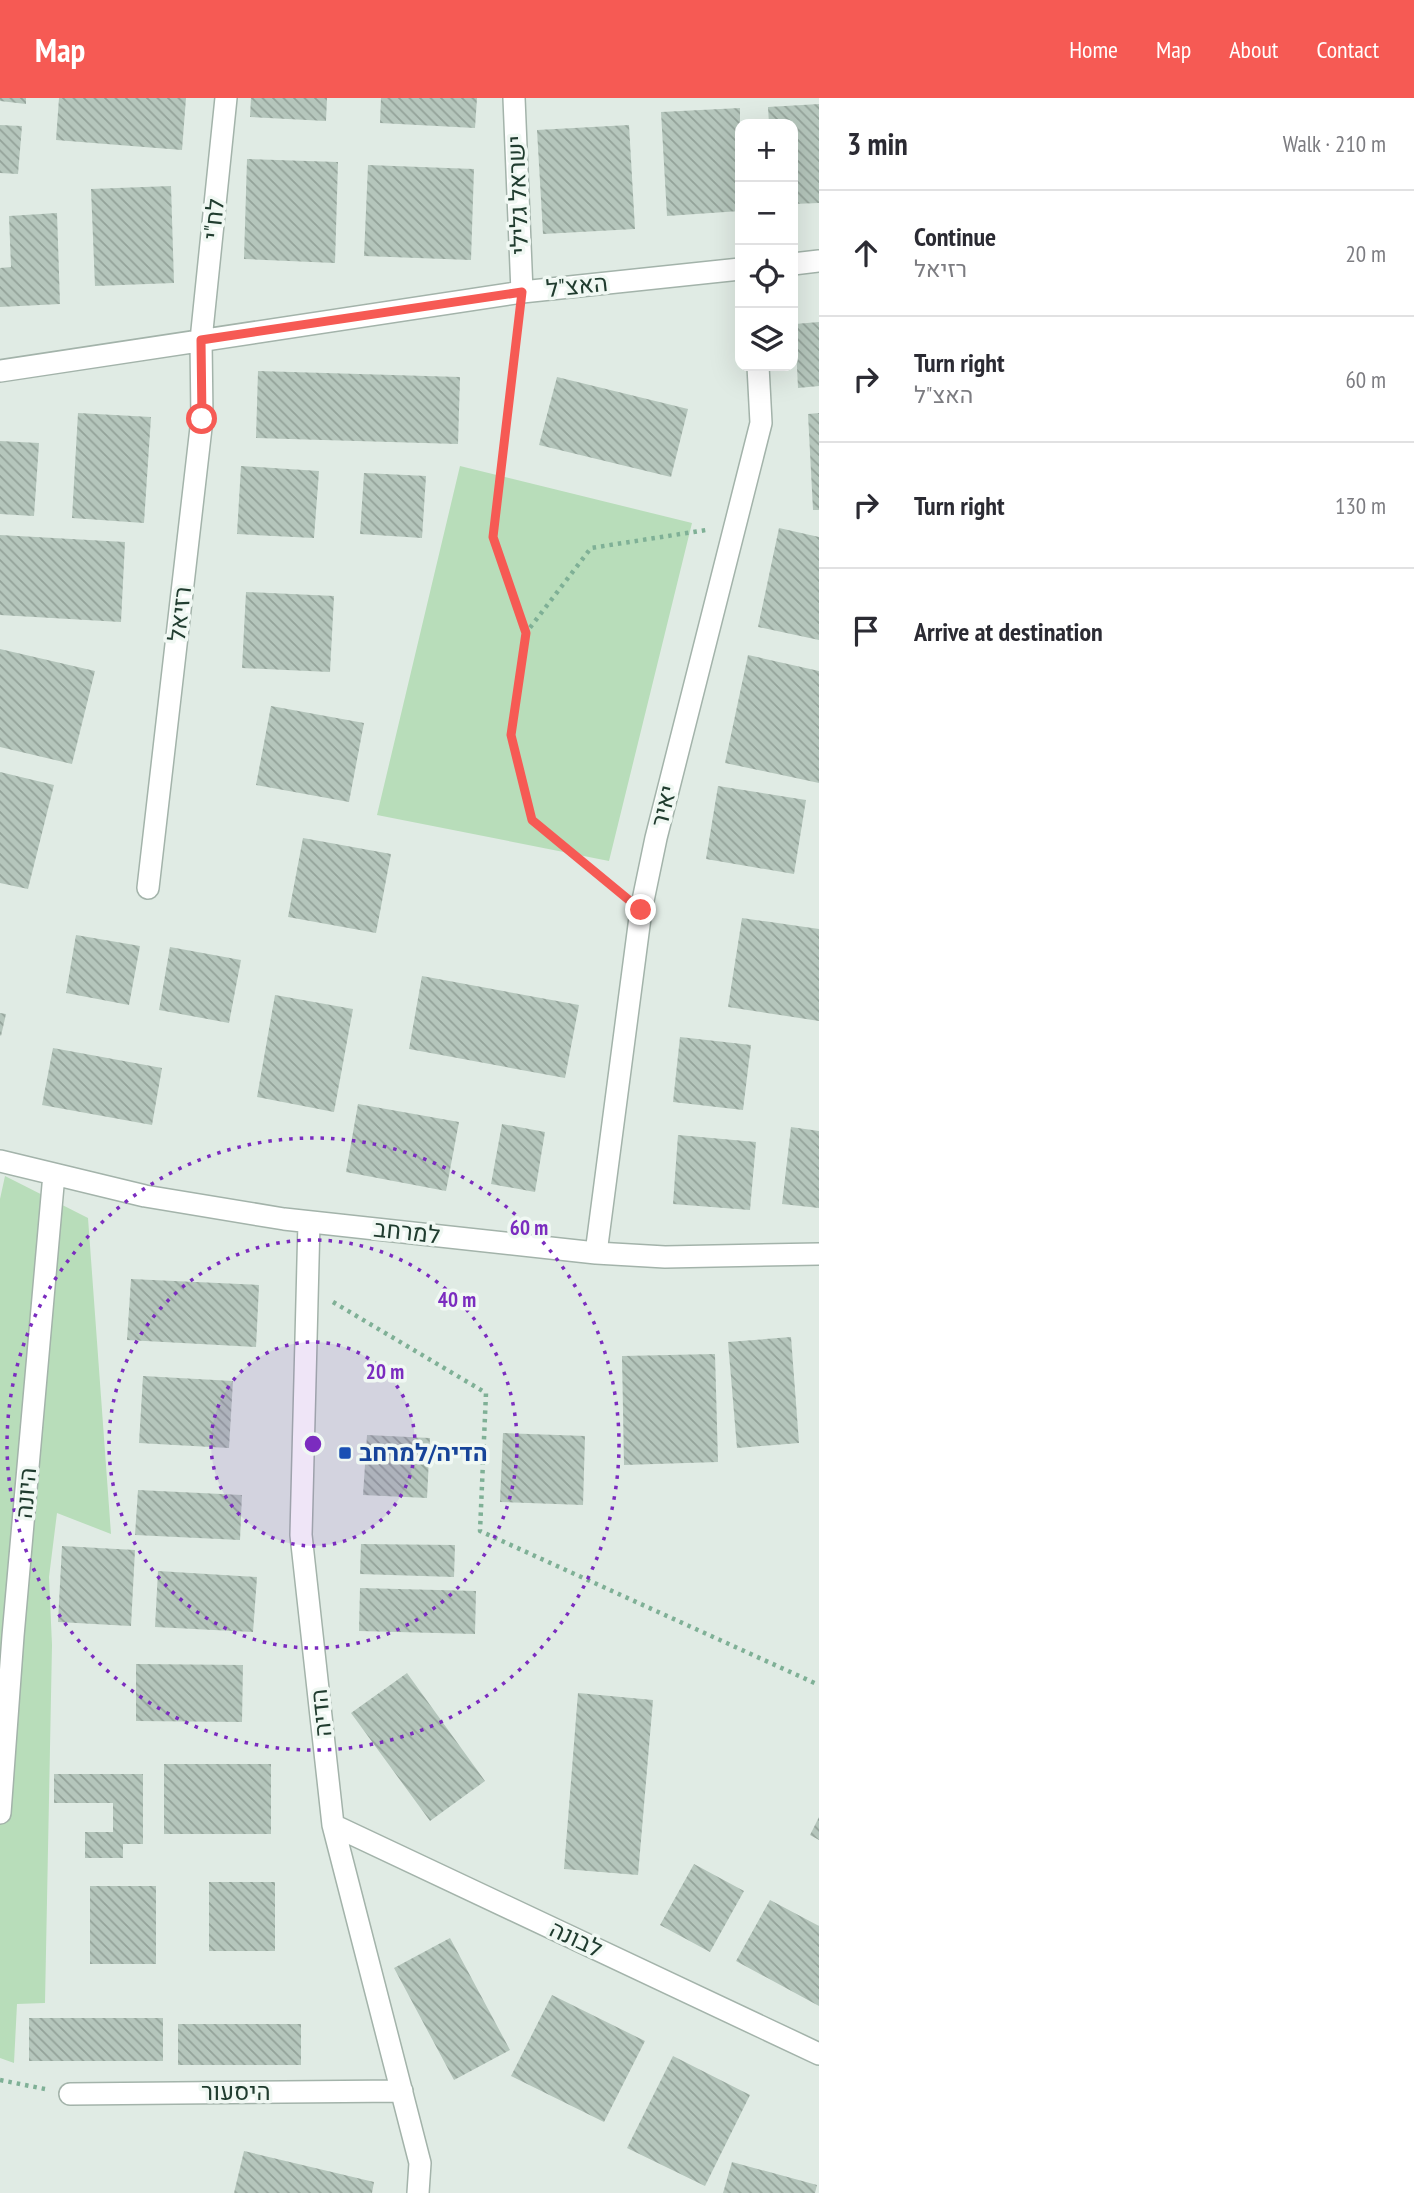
<!DOCTYPE html>
<meta charset="utf-8">
<style>
:root{--surface:#fff;--page:#f7f7f7;--text:#2b2b33;--muted:#7c7c81;--line:#e1e1e2;--accent:#f65a54}
body{margin:0;font-family:"PT Sans Narrow",Heebo,sans-serif;background:var(--page);color:var(--text)}
.controls{position:absolute;right:21px;top:21px;display:grid;overflow:hidden;border-radius:14px;box-shadow:0 7px 28px #0002}
.controls button{width:63px;height:63px;display:grid;place-items:center;padding:0;border:0;border-bottom:2px solid var(--line);background:var(--surface);color:var(--text);font:35px sans-serif}
.stop{position:absolute;width:21px;height:21px;margin:-16px;border:5px solid #f65a54;border-radius:50%;background:#fff}
.stop.end{background:#f65a54;border-color:#fff;box-shadow:0 2px 7px #0008}
.list{margin:0;padding:0;list-style:none}
h2{display:flex;justify-content:space-between;align-items:center;height:91px;margin:0;padding:0 28px;font-size:30px}
h2 small{font-size:23px;font-weight:400;color:var(--muted)}
.list li{display:grid;grid-template-columns:46px 1fr auto;gap:21px;align-items:center;box-sizing:border-box;height:126px;padding:0 28px;border-top:2px solid var(--line)}
.list b{display:block;font-size:26px;white-space:nowrap}
.list p{margin:0;font-size:23px;white-space:nowrap;color:var(--muted)}
.list em{font-size:23px;font-style:normal;color:var(--muted)}
.icon{flex:none;width:38px;height:38px;fill:none;stroke:currentColor;stroke-width:2;stroke-linecap:round;stroke-linejoin:round}
.map{position:relative;flex:none;width:819px;height:2095px;overflow:hidden}
header{display:flex;align-items:center;gap:42px;box-sizing:border-box;height:98px;padding:0 35px;background:var(--accent);color:#fff}
header strong{font-size:33px}
nav{display:flex;gap:38px;margin-inline-start:auto;font-size:24px}
main{display:flex}
aside{flex:1;background:var(--surface)}
.map>svg:first-child{display:block}
.green{fill:#b8ddba}
.building{fill:url(#building-back-hatch)}
.lines{fill:none;stroke-linecap:round;stroke-linejoin:round}
.minor-casing{stroke:#a3b3aa;stroke-width:24}
.path{stroke:#7fb096;stroke-width:4.5;stroke-dasharray:3.5 5;stroke-linecap:butt}
.minor{stroke:#fff;stroke-width:21}
.route{stroke:#f65a54;stroke-width:9}
.ring{fill:none;stroke:#7b2cbf;stroke-width:3.5;stroke-dasharray:3.5 7}
.transit-dot{fill:#1a4fb4;stroke:#f0f8f3;stroke-width:2.5}
.labels{text-anchor:middle;stroke-width:7;stroke-linejoin:round;paint-order:stroke}
.street-label{font-size:24px;fill:#203c2f;stroke:#f0f8f3}
.transit-label{font-size:24px;font-weight:bold;fill:#164399;stroke:#f0f8f3;text-anchor:start}
.centre{fill:#7b2cbf;stroke:#f0f8f3;stroke-width:3.5}
.ring-label{font-size:21px;text-anchor:middle;font-weight:bold;fill:#7b2cbf;stroke:#f0f8f3;stroke-width:7;stroke-linejoin:round;paint-order:stroke}
</style>
<header>
<strong>Map</strong>
<nav><a>Home</a><a>Map</a><a>About</a><a>Contact</a></nav>
</header>
<main>
<div class="map">
<svg width="819" height="2095" viewBox="0 0 819 2095">
<defs>
<pattern id="building-back-hatch" width="6" height="6" patternUnits="userSpaceOnUse" patternTransform="scale(1.75)"><rect width="6" height="6" fill="#b5c6bc"/><path d="M-1 5l2 2M0 0l6 6M5-1l2 2" fill="none" stroke="#93a299"/></pattern>
</defs>
<rect width="100%" height="100%" fill="#e0ebe4"/>
<!-- green -->
<path class="green" d="M 460,368 L 692,425 L 609,763 L 377,717 Z
M 5,1078 L 88,1120 L 111,1436 L 57,1415 L 49,1479 L 52,1547 L 45,1905 L 17,1906 L 14,1965 L 0,1960 L 0,1101 Z"/>
<!-- building -->
<path class="building" d="M 0,0 L 26,0 L 26,6 L 0,3 Z
M 59,0 L 186,0 L 182,52 L 56,42 Z
M 251,0 L 327,0 L 326,23 L 250,19 Z
M 381,0 L 477,0 L 475,30 L 380,25 Z
M 819,6 L 819,105 L 793,106 L 793,26 L 769,26 L 768,9 Z
M 740,10 L 740,113 L 667,118 L 661,14 Z
M 0,27 L 22,28 L 18,76 L 0,75 Z
M 629,27 L 635,131 L 543,136 L 537,32 Z
M 247,61 L 338,64 L 335,165 L 244,161 Z
M 368,67 L 474,71 L 471,162 L 364,158 Z
M 171,88 L 174,185 L 95,188 L 91,91 Z
M 57,115 L 60,206 L 0,209 L 0,170 L 11,169 L 9,118 Z
M 819,224 L 819,288 L 798,290 L 795,226 Z
M 258,273 L 460,279 L 458,346 L 256,340 Z
M 557,279 L 688,311 L 671,379 L 539,347 Z
M 78,315 L 151,319 L 144,425 L 72,420 Z
M 819,315 L 819,412 L 813,412 L 808,316 Z
M 0,343 L 39,345 L 34,418 L 0,416 Z
M 241,368 L 319,373 L 314,440 L 237,436 Z
M 364,375 L 426,378 L 422,440 L 360,436 Z
M 779,430 L 819,439 L 819,542 L 758,529 Z
M 0,437 L 125,444 L 121,524 L 0,517 Z
M 246,494 L 334,498 L 330,574 L 242,570 Z
M 0,551 L 95,573 L 72,666 L 0,649 Z
M 748,557 L 819,573 L 819,685 L 725,665 Z
M 271,608 L 364,625 L 349,704 L 256,687 Z
M 0,674 L 54,687 L 28,791 L 0,785 Z
M 718,688 L 806,702 L 794,776 L 706,761 Z
M 303,740 L 391,756 L 376,835 L 288,819 Z
M 742,820 L 819,831 L 819,923 L 728,909 Z
M 76,837 L 140,848 L 129,907 L 66,895 Z
M 170,849 L 241,862 L 229,925 L 159,912 Z
M 422,878 L 579,907 L 565,980 L 409,951 Z
M 275,897 L 353,911 L 334,1014 L 257,999 Z
M 0,915 L 6,916 L 1,938 L 0,937 Z
M 680,939 L 751,947 L 743,1012 L 673,1004 Z
M 53,950 L 162,970 L 152,1027 L 42,1007 Z
M 358,1006 L 459,1024 L 446,1093 L 346,1074 Z
M 502,1026 L 545,1034 L 535,1094 L 491,1086 Z
M 791,1029 L 819,1033 L 819,1110 L 782,1106 Z
M 678,1037 L 756,1044 L 750,1112 L 673,1106 Z
M 131,1181 L 259,1187 L 256,1249 L 127,1242 Z
M 791,1239 L 799,1345 L 737,1350 L 728,1244 Z
M 715,1256 L 718,1364 L 624,1367 L 622,1258 Z
M 143,1278 L 233,1283 L 229,1350 L 139,1345 Z
M 503,1335 L 585,1338 L 583,1407 L 500,1404 Z
M 367,1337 L 430,1340 L 427,1400 L 363,1397 Z
M 138,1392 L 242,1397 L 240,1442 L 135,1437 Z
M 361,1446 L 455,1447 L 454,1479 L 360,1476 Z
M 62,1448 L 135,1452 L 131,1528 L 58,1524 Z
M 158,1473 L 257,1479 L 253,1534 L 155,1529 Z
M 360,1490 L 476,1493 L 475,1536 L 359,1533 Z
M 136,1566 L 243,1567 L 242,1624 L 136,1623 Z
M 407,1575 L 485,1683 L 430,1723 L 351,1615 Z
M 578,1595 L 653,1602 L 638,1777 L 564,1771 Z
M 164,1666 L 271,1666 L 271,1736 L 164,1736 Z
M 54,1676 L 143,1676 L 143,1746 L 123,1746 L 123,1760 L 85,1760 L 85,1734 L 113,1734 L 113,1705 L 54,1705 Z
M 819,1719 L 819,1742 L 810,1737 Z
M 694,1766 L 744,1793 L 710,1854 L 660,1827 Z
M 209,1784 L 275,1784 L 275,1853 L 209,1853 Z
M 90,1788 L 156,1788 L 156,1866 L 90,1866 Z
M 770,1802 L 819,1828 L 819,1908 L 736,1863 Z
M 450,1840 L 510,1952 L 454,1982 L 394,1870 Z
M 552,1897 L 645,1943 L 604,2024 L 511,1978 Z
M 29,1920 L 163,1920 L 163,1963 L 29,1963 Z
M 178,1926 L 301,1926 L 301,1967 L 178,1967 Z
M 673,1958 L 750,1997 L 705,2088 L 627,2050 Z
M 244,2053 L 374,2084 L 372,2095 L 234,2095 Z
M 732,2064 L 817,2087 L 815,2095 L 723,2095 Z"/>
<g class="lines">
<defs>
<path id="minor" d="M 514,0 L 522,194
M 793,166 L 819,163
M 0,273 L 522,194 L 740,171
M 148,790 L 202,321 L 201,242 L 226,0
M 0,1063 L 145,1098 L 284,1121 L 596,1155 L 665,1159 L 819,1156
M 309,1124 L 301,1437 L 333,1727 L 420,2065 L 418,2095
M 596,1155 L 641,812 L 656,740 L 761,325 L 758,268
M 0,1715 L 13,1538 L 54,1076
M 333,1727 L 819,1956
M 70,1996 L 402,1993"/>
</defs>
<!-- minor casing -->
<use href="#minor" class="minor-casing"/>
<!-- path -->
<path class="path" d="M 519,221 L 493,439 L 526,534
M 616,791 L 532,722 L 511,637 L 526,535 L 591,450 L 706,432
M 333,1204 L 486,1295 L 480,1433 L 819,1587
M 0,1982 L 45,1991"/>
<!-- minor -->
<use href="#minor" class="minor"/>
</g>
<g class="lines">
<!-- route -->
<path class="route" d="M 202,321 L 201,242 L 522,194 L 493,439 L 526,535 L 511,637 L 532,722 L 641,812"/>
</g>
<!-- distance rings -->
<circle cx="313" cy="1346" r="102" fill="#7b2cbf" fill-opacity=".12"/>
<g class="ring">
<circle cx="313" cy="1346" r="102"/>
<circle cx="313" cy="1346" r="204"/>
<circle cx="313" cy="1346" r="306"/>
</g>
<!-- markers -->
<rect class="transit-dot" x="338" y="1348" width="14" height="14" rx="3.5"/>
<g class="labels">
<!-- street labels -->
<g class="street-label">
<text transform="translate(518 97) rotate(-92)" y="8">ישראל גלילי</text>
<text transform="translate(214 121) rotate(-84)" y="8">לח"י</text>
<text transform="translate(577 188) rotate(-6)" y="8">האצ"ל</text>
<text transform="translate(180 516) rotate(-83)" y="8">רזיאל</text>
<text transform="translate(664 708) rotate(-76)" y="8">יאיר</text>
<text transform="translate(407 1134) rotate(6)" y="8">למרחב</text>
<text transform="translate(26 1395) rotate(-85)" y="8">היונה</text>
<text transform="translate(321 1615) rotate(-96)" y="8">הדיה</text>
<text transform="translate(576 1841) rotate(25)" y="8">לבונה</text>
<text x="236" y="2002">היסעור</text>
</g>
<!-- transit labels -->
<g class="transit-label">
<text x="359" y="1363">הדיה/למרחב</text>
</g>
</g>
<circle cx="313" cy="1346" r="10" class="centre"/>
<g class="ring-label">
<text x="529" y="1137">60 m</text>
<text x="457" y="1209">40 m</text>
<text x="385" y="1281">20 m</text>
</g>
</svg>
<div class="controls">
<button>+</button>
<button>−</button>
<button><svg class="icon" aria-label="locate" viewBox="0 0 24 24"><circle cx="12" cy="12" r="6"/><path d="M12 2v4M12 18v4M2 12h4M18 12h4"/></svg></button>
<button><svg class="icon" aria-label="layers" viewBox="0 0 24 24"><path d="M12 4l9 5-9 5-9-5zM3 14l9 5 9-5"/></svg></button>
</div>
<div class="stop" style="left:202px;top:321px"></div>
<div class="stop end" style="left:641px;top:812px"></div>
</div>
<aside>
<h2>3 min<small>Walk · 210 m</small></h2>
<ul class="list">
<li><svg class="icon" aria-label="ahead" viewBox="0 0 24 24"><path d="M12 20V5M6 11l6-6 6 6"/></svg><div><b>Continue</b><p>רזיאל</p></div><em>20 m</em></li>
<li><svg class="icon" aria-label="right" viewBox="0 0 24 24"><path d="M7 20v-9h11M14 6l5 5-5 5"/></svg><div><b>Turn right</b><p>האצ&quot;ל</p></div><em>60 m</em></li>
<li><svg class="icon" aria-label="right" viewBox="0 0 24 24"><path d="M7 20v-9h11M14 6l5 5-5 5"/></svg><div><b>Turn right</b></div><em>130 m</em></li>
<li><svg class="icon" aria-label="arrive" viewBox="0 0 24 24"><path d="M6 21V4h12l-3 4 3 4H6"/></svg><div><b>Arrive at destination</b></div></li>
</ul>
</aside>
</main>
